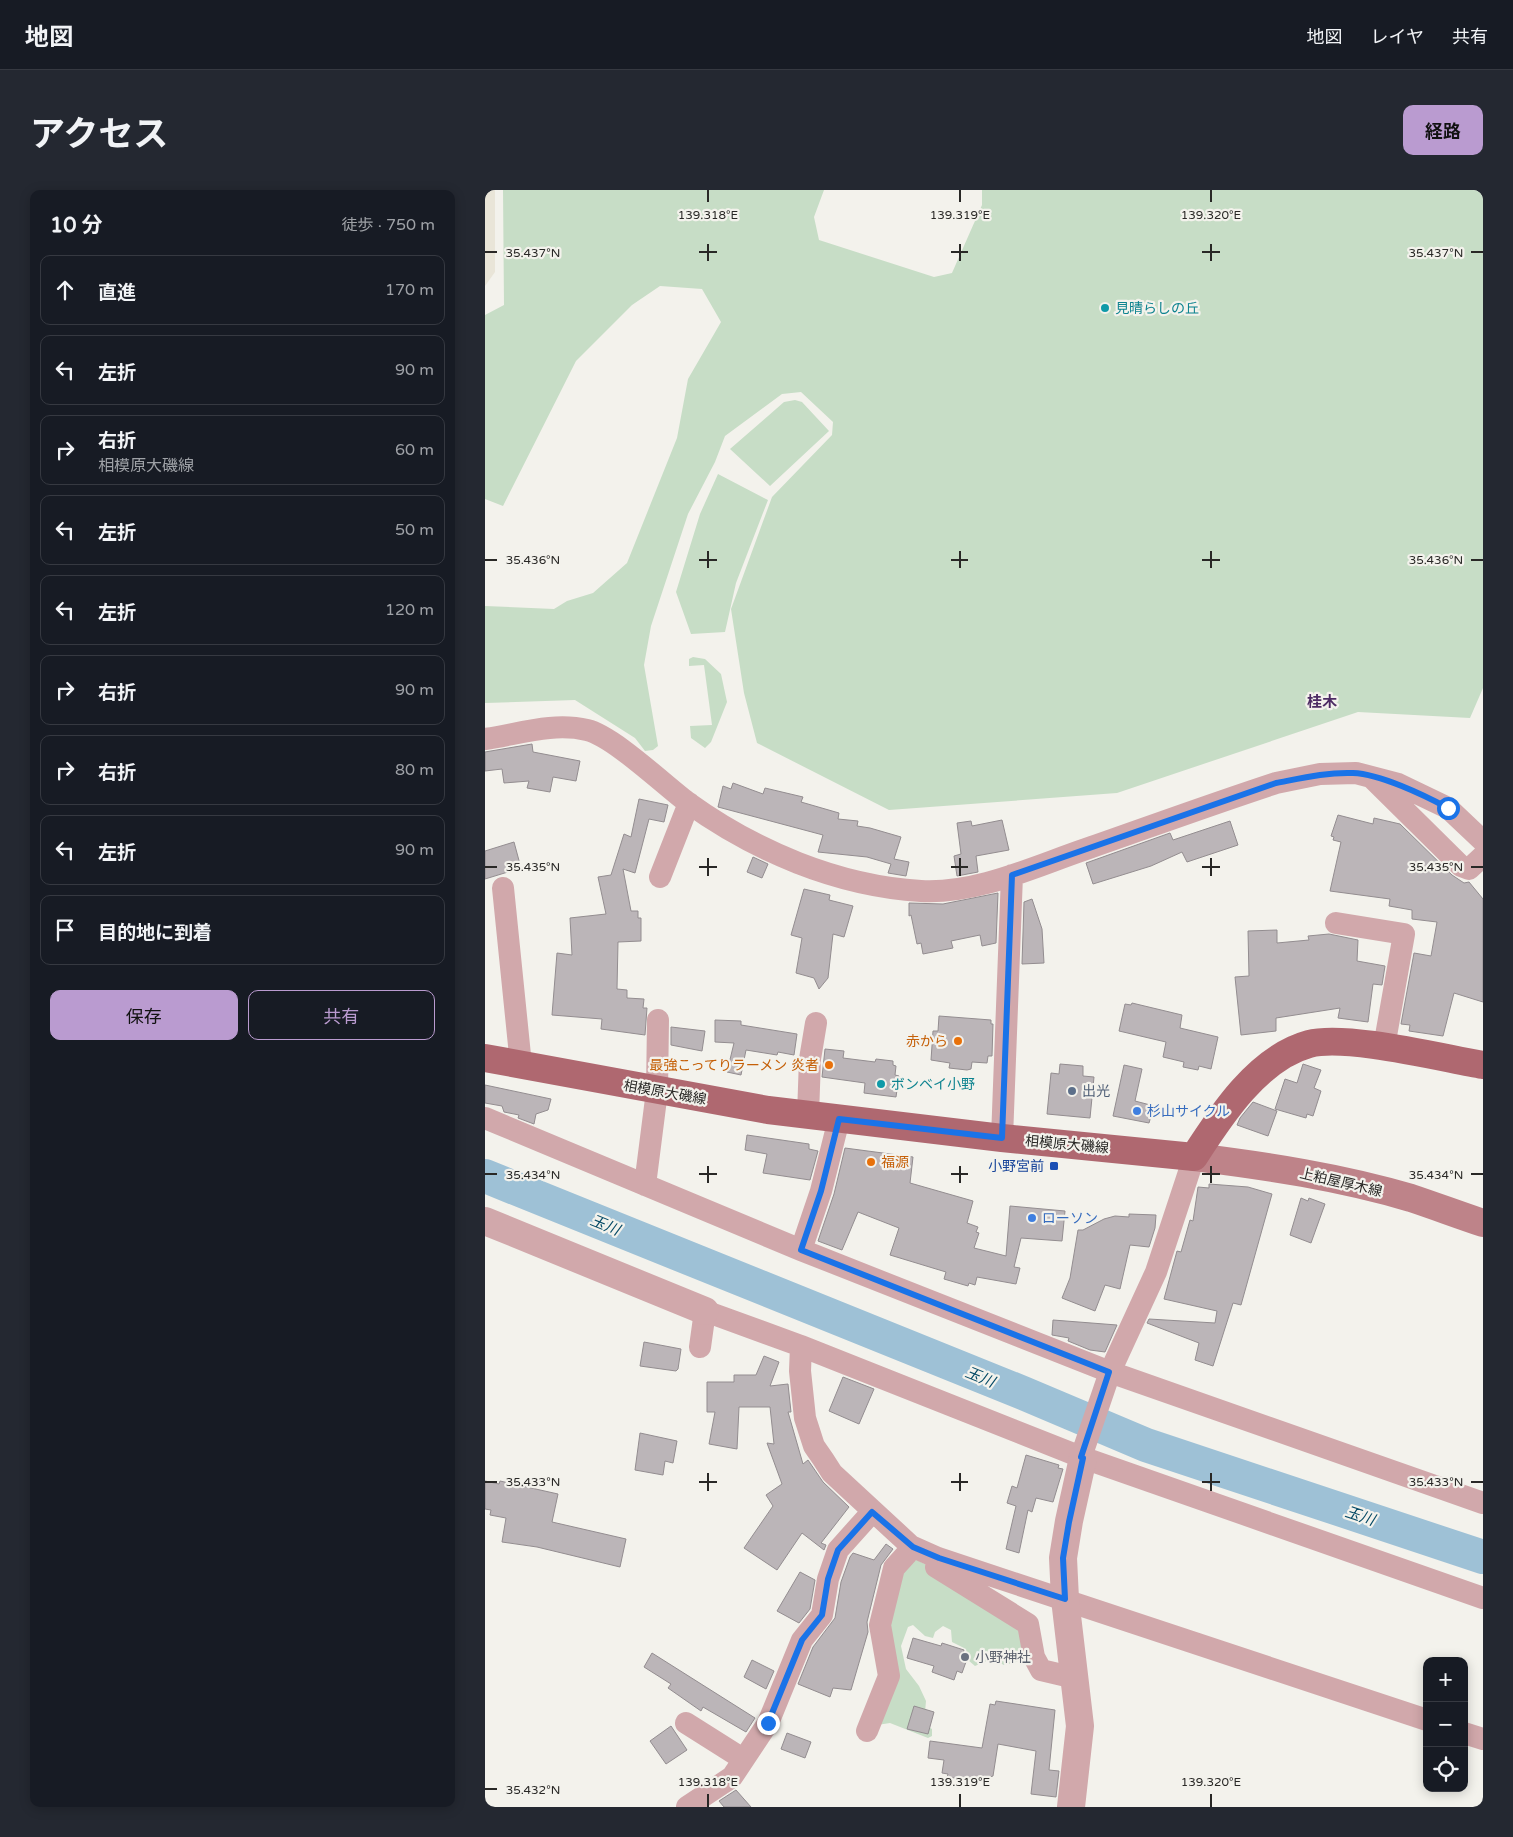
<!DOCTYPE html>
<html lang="ja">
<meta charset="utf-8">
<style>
:root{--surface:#171b24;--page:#242831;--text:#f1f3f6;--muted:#9ea1a6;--line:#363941;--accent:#ba9bd0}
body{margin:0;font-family:"Varela Round","Noto Sans JP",sans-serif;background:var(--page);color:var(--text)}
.controls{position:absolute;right:15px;bottom:15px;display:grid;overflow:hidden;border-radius:10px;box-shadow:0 2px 12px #0003}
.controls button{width:45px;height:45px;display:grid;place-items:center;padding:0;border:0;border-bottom:1px solid var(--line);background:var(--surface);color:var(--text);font:25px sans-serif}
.stop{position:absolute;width:15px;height:15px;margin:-11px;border:4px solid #1a73e8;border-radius:50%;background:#fff}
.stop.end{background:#1a73e8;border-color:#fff;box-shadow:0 1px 5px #0008}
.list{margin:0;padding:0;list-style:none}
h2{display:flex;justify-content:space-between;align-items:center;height:65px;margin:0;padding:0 20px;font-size:21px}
h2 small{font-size:16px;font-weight:400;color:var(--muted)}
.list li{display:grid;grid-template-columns:32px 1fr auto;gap:15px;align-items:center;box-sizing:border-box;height:70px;margin:0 10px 10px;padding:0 10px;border:1px solid var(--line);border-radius:10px}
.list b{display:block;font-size:19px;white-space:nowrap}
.list p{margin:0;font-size:16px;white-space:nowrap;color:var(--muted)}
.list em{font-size:16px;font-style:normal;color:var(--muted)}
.actions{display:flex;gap:10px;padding:15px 20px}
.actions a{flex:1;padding:11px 0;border:1px solid var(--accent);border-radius:10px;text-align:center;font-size:18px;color:var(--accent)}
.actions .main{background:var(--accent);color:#111}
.icon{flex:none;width:28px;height:28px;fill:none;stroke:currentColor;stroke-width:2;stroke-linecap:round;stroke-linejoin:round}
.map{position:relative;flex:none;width:998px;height:1617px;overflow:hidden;border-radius:10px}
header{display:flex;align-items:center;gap:30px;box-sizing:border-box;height:70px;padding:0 25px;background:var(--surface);border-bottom:1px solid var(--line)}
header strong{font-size:24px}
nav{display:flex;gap:28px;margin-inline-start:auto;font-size:18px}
.intro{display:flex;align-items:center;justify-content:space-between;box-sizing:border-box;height:120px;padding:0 30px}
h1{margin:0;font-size:35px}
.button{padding:12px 22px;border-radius:10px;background:var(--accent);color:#111;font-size:18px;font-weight:700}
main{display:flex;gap:30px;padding:0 30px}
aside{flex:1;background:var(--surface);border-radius:10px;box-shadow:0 2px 12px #0003}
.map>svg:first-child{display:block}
.built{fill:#e9e5d8}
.green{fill:#c7ddc6}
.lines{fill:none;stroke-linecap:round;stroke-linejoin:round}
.river{stroke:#9ec1d6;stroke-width:34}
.building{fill:#bbb5b8;stroke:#938d90}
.minor{stroke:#d1a8ab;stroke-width:22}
.tertiary{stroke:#d1a8ab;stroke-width:28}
.secondary{stroke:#be8389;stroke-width:28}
.primary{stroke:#af6870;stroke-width:28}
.route{stroke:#1a73e8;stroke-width:6}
.ticks{fill:none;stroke:#292826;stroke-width:2}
.culture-dot{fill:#0f9aa8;stroke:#f3f2ec;stroke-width:2}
.food-dot{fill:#e8710a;stroke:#f3f2ec;stroke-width:2}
.service-dot{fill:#5c6f8a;stroke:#f3f2ec;stroke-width:2}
.shop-dot{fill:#3f7fe0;stroke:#f3f2ec;stroke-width:2}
.transit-dot{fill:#1a4fb4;stroke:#f3f2ec;stroke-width:2}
.worship-dot{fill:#6b7280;stroke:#f3f2ec;stroke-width:2}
.labels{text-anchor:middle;stroke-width:4.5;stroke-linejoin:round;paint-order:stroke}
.culture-label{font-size:14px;fill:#0d838f;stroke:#f3f2ec;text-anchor:start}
.food-label{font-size:14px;fill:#c56008;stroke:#f3f2ec;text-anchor:end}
.service-label{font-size:14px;fill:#4e5e75;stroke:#f3f2ec;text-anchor:start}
.street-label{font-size:14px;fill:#292826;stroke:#f3f2ec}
.shop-label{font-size:14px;fill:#366cbe;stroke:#f3f2ec;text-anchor:start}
.transit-label{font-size:14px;fill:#164399;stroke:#f3f2ec;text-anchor:end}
.worship-label{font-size:14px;fill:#5b616d;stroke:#f3f2ec;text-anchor:start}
.neighbourhood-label{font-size:15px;font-weight:bold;fill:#4d2c64;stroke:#f3f2ec}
.water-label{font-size:15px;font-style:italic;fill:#054a66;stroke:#f3f2ec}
.ticks-label{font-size:12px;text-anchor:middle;fill:#292826;stroke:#f3f2ec;stroke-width:4.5;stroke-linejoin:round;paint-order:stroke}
</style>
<header>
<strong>地図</strong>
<nav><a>地図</a><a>レイヤ</a><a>共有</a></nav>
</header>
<div class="intro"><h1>アクセス</h1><a class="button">経路</a></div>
<main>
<aside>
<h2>10 分<small>徒歩 · 750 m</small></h2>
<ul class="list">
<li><svg class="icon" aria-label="ahead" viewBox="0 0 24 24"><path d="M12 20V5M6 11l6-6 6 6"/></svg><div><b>直進</b></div><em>170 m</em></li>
<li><svg class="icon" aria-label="left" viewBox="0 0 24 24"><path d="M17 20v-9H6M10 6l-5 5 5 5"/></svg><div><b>左折</b></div><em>90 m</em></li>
<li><svg class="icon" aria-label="right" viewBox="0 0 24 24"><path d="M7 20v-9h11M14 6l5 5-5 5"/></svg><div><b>右折</b><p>相模原大磯線</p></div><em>60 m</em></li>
<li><svg class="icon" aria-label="left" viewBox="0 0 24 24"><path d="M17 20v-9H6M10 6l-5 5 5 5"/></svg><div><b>左折</b></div><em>50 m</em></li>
<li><svg class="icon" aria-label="left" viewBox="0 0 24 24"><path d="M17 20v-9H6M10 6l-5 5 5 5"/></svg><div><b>左折</b></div><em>120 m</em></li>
<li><svg class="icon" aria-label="right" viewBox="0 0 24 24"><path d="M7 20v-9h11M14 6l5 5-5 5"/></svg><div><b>右折</b></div><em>90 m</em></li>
<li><svg class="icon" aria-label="right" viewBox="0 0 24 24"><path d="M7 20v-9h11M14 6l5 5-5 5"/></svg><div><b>右折</b></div><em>80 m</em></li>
<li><svg class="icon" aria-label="left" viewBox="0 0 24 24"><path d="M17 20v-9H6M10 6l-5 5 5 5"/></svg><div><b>左折</b></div><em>90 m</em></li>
<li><svg class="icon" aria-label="arrive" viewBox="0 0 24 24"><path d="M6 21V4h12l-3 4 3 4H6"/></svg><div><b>目的地に到着</b></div></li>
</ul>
<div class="actions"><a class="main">保存</a><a>共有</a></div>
</aside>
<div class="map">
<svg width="998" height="1617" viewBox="0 0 998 1617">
<rect width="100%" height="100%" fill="#f3f2ec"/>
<!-- built -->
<path class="built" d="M 0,0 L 10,0 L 10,82 L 0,96 Z"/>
<!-- green -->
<path class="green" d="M 18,0 L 339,0 L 329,27 L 334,50 L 449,87 L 467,83 L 497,15 L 497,0 L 998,0 L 998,498 L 985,528 L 873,522 L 632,603 L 404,620 L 272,553 L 259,503 L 246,419 L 287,307 L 347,245 L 348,232 L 316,202 L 297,204 L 240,246 L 230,272 L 203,324 L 166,436 L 159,475 L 173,556 L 168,560 L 160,561 L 150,548 L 90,510 L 0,513 L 0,416 L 69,419 L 82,411 L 108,403 L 142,373 L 192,248 L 203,189 L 236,132 L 217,99 L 175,96 L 147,115 L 91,171 L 18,316 L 0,309 L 0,125 L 19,115 Z
M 310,210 L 317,212 L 344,241 L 285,296 L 245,259 L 299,212 Z
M 233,284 L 283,310 L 251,393 L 240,442 L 206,444 L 191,402 L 215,324 Z
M 208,467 L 220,469 L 236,484 L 242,512 L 226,552 L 220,558 L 206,548 L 205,536 L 227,535 L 219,475 L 204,476 L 204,469 Z
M 432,1370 L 543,1426 L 539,1470 L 519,1475 L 506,1469 L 490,1476 L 483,1470 L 481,1459 L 467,1452 L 466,1440 L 458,1436 L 450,1442 L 448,1448 L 440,1446 L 428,1435 L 423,1437 L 416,1456 L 421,1479 L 434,1496 L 441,1511 L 439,1534 L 447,1539 L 447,1546 L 443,1548 L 405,1533 L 392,1535 L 403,1423 L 421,1373 Z"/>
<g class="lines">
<!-- river -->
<path class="river" d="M 0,986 L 538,1203 L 661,1255 L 998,1367"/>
</g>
<!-- building -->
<path class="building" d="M 47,554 L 48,562 L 95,571 L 91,591 L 68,587 L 65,602 L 42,598 L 44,591 L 19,593 L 17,579 L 0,581 L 0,562 Z
M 248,593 L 278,604 L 280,598 L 318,607 L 316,612 L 354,623 L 353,629 L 373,631 L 372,636 L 385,638 L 416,647 L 409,669 L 424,672 L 421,686 L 403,683 L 406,674 L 382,667 L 333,662 L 338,645 L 233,617 L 238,596 L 246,599 Z
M 154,609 L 183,615 L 179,632 L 164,629 L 150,683 L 138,679 L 146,721 L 153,721 L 153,728 L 156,728 L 156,751 L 133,752 L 132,799 L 142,800 L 142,808 L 159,809 L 158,818 L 162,818 L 160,845 L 116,839 L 117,829 L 67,825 L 72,763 L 87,765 L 85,728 L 121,724 L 113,687 L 126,685 L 139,644 L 146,647 Z
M 853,625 L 888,634 L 889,628 L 915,634 L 967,685 L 979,693 L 984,692 L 998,709 L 998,812 L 969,803 L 958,846 L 924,841 L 925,835 L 916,834 L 929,763 L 946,766 L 952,732 L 927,729 L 927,720 L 904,716 L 905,709 L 845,701 L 856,652 L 848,650 L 849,647 L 846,646 Z
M 517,630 L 524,660 L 491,666 L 493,682 L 472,686 L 469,666 L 476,664 L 472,633 L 486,631 L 487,636 Z
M 745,631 L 753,655 L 702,672 L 697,662 L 666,676 L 608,694 L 601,673 L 685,643 L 688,650 Z
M 29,652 L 36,678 L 0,689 L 0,661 Z
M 268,667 L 283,674 L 277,688 L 262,682 Z
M 319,699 L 345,705 L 344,710 L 368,716 L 359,747 L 348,744 L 343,788 L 334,799 L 329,788 L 311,783 L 317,748 L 306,745 Z
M 513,703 L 511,753 L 497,756 L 495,745 L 466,751 L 468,758 L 438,764 L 436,753 L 432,754 L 426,725 L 424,726 L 424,713 L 458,714 Z
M 547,709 L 557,739 L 559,773 L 537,774 L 539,712 Z
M 792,740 L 792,753 L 824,750 L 823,746 L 844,744 L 873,750 L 872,771 L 900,776 L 897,795 L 888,794 L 883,832 L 853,828 L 855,818 L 791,828 L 791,841 L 756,845 L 750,787 L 764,786 L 763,741 Z
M 647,813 L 697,825 L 695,838 L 733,847 L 726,879 L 714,876 L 713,880 L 698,877 L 699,872 L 678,867 L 681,852 L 634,841 L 640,814 L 646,815 Z
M 454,826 L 506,830 L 506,834 L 508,834 L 507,866 L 503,866 L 502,873 L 487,872 L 486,879 L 482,880 L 464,878 L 465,873 L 446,870 L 448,841 L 453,841 Z
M 230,830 L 256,831 L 256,835 L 312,844 L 309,865 L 293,862 L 292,865 L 261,860 L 256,885 L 242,882 L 249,853 L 230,852 Z
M 186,837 L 220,841 L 217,861 L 186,855 Z
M 340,859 L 359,861 L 358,868 L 390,872 L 391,869 L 408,871 L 408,875 L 411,876 L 410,885 L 414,886 L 411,907 L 379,903 L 380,893 L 337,887 Z
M 575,874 L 598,876 L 598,886 L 609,887 L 605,928 L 562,924 L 566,883 L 574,884 Z
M 818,874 L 836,880 L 829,898 L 836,901 L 828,926 L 822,924 L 821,928 L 790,919 L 800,889 L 812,893 Z
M 639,875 L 657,879 L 650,911 L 669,916 L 664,933 L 628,926 Z
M 0,895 L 66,909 L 63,920 L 51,924 L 49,934 L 33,928 L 34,925 L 19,922 L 17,916 L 0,913 Z
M 768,912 L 792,921 L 783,946 L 752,935 L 755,928 Z
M 262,945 L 324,954 L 324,959 L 333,961 L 325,990 L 278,983 L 282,964 L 260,960 Z
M 360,958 L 428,967 L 425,993 L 488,1011 L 482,1033 L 493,1037 L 491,1042 L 494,1043 L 489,1058 L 521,1066 L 525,1016 L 580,1021 L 577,1051 L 536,1048 L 529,1077 L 535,1078 L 531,1094 L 492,1087 L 490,1095 L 484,1093 L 483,1096 L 459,1089 L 461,1082 L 405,1065 L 414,1038 L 373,1022 L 357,1060 L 333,1051 L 349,1004 Z
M 724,994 L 763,997 L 787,1004 L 756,1115 L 748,1113 L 728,1176 L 710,1170 L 714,1153 L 662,1133 L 664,1129 L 730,1133 L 732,1121 L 679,1109 L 692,1061 L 696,1062 L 705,1030 L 708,1031 L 713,997 L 724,998 Z
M 816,1008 L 823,1011 L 824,1008 L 840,1014 L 826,1053 L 805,1045 Z
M 644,1024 L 671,1025 L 670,1038 L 664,1057 L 645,1055 L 635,1099 L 620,1095 L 610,1121 L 577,1108 L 585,1088 L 593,1040 L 598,1040 L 619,1029 L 630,1026 L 644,1027 Z
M 568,1130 L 632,1135 L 620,1162 L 605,1160 L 583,1151 L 584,1148 L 567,1145 Z
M 159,1152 L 196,1159 L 193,1179 L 191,1181 L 155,1176 Z
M 279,1166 L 294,1172 L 285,1196 L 303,1194 L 306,1222 L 303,1222 L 318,1274 L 323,1270 L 338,1292 L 364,1317 L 336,1353 L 341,1355 L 339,1360 L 317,1343 L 292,1380 L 259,1358 L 288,1316 L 281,1305 L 297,1294 L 282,1253 L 289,1254 L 285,1217 L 254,1217 L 252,1259 L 224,1254 L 230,1222 L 222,1222 L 222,1192 L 249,1192 L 249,1185 L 271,1185 Z
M 358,1187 L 389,1199 L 374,1234 L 344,1221 Z
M 155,1243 L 192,1251 L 188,1273 L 180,1271 L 178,1285 L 150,1280 Z
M 541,1265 L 574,1275 L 573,1278 L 578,1279 L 568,1312 L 551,1308 L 547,1322 L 543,1320 L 534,1363 L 521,1359 L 531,1316 L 522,1313 L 527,1296 L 532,1298 Z
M 0,1291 L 14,1294 L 15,1291 L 73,1304 L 67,1332 L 141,1349 L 135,1377 L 52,1357 L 17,1352 L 21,1328 L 5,1325 L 6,1320 L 0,1319 Z
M 401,1354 L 408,1359 L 396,1375 L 382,1432 L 383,1442 L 366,1500 L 348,1498 L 345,1507 L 313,1494 L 328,1457 L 350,1428 L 356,1392 L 365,1367 L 368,1363 L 389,1370 Z
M 315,1382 L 330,1390 L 325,1419 L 314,1433 L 292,1421 Z
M 428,1448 L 456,1456 L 457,1453 L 479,1460 L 477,1467 L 482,1469 L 477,1483 L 472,1481 L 469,1490 L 447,1482 L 449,1476 L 422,1468 Z
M 167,1463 L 270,1528 L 261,1542 L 218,1517 L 216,1521 L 183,1498 L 186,1494 L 159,1477 Z
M 267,1470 L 289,1481 L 281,1499 L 259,1487 Z
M 511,1511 L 570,1520 L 564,1580 L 574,1581 L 571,1607 L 546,1604 L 551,1561 L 513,1554 L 508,1586 L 502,1588 L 501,1592 L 462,1587 L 463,1584 L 457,1583 L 459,1570 L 443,1568 L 445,1551 L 497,1558 L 505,1514 L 510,1515 Z
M 429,1516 L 449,1522 L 443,1544 L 422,1539 Z
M 186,1536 L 202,1560 L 181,1574 L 165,1551 Z
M 302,1543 L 326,1552 L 320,1568 L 296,1559 Z
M 251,1600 L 266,1617 L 239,1617 L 234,1611 Z"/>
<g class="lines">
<!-- minor -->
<path class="minor" d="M 0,549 C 34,544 68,532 102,540 C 128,546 178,594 202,612 C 270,661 352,696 436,701 C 492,704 548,677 601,659 C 664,637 727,614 791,593 L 835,584 L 871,583 L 913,594 L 963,618 L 998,651
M 888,589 L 976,676 L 984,679 L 998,666
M 175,687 L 204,613
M 18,698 L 36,875
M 851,733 L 919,744 L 899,857
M 323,925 L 325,869 L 331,833
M 0,928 L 316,1060 L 625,1182 L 998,1313
M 517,948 L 527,685
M 160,995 L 172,901 L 173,830
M 316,1060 L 336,1001 L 354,929
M 316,1156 L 315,1181 L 320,1228 L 329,1256 L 338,1269 L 347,1283 L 426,1356 L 453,1368 L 942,1530
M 215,1157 L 220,1121 L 316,1156 L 596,1267 L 998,1408
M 596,1267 L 625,1182 L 671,1082 L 709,967
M 451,1377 L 543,1434 L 549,1467 L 556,1480 L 590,1488
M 201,1533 L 258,1569
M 382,1541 L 404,1486 L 395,1435 L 409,1378 L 428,1357
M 979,1543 L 998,1549
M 202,1617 L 247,1587 L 283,1533 L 317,1450 L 337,1425 L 343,1389 L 353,1360 L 387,1322"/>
<!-- tertiary -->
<path class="tertiary" d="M 0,1031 L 220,1121
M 586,1617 L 595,1536 L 580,1409 L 578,1368 L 584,1331 L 598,1268"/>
<!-- secondary -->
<path class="secondary" d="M 709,967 C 782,976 855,987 926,1008 C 950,1016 974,1025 998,1033"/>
<!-- primary -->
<path class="primary" d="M 0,868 L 283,920 L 517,948 L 709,967 C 736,925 773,868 824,854 C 861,844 957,868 998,875"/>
</g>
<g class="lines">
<!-- route -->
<path class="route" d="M 283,1533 L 317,1450 L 337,1425 L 343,1389 L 353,1360 L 387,1322 L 428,1357 L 454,1368 L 580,1409 L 578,1368 L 584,1332 L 598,1268 L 596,1267 L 624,1182 L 316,1060 L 336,1001 L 354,929 L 517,948 L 527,685 L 791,593 C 817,588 842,582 868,583 C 895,584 939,605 963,618"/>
</g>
<!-- ticks -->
<path class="ticks" d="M 223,0 L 223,12M 475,0 L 475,12M 726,0 L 726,12M 223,54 L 223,71M 475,54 L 475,71M 726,54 L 726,71M 0,62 L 12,62M 214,62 L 232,62M 466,62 L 483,62M 717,62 L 735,62M 986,62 L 998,62M 223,361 L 223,378M 475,361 L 475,378M 726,361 L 726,378M 0,370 L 12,370M 214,370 L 232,370M 466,370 L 483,370M 717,370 L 735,370M 986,370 L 998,370M 223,668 L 223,686M 475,668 L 475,686M 726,668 L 726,686M 0,677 L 12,677M 214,677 L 232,677M 466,677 L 483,677M 717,677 L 735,677M 986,677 L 998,677M 223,976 L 223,993M 475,976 L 475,993M 726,976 L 726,993M 0,984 L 12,984M 214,984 L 232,984M 466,984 L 483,984M 717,984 L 735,984M 986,984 L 998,984M 223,1283 L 223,1301M 475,1283 L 475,1301M 726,1283 L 726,1301M 0,1292 L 12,1292M 214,1292 L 232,1292M 466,1292 L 483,1292M 717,1292 L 735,1292M 986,1292 L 998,1292M 0,1599 L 12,1599M 223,1604 L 223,1617M 475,1604 L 475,1617M 726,1604 L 726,1617"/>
<!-- markers -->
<g class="culture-dot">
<circle cx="620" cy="118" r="5"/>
<circle cx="396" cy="894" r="5"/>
</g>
<g class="food-dot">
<circle cx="473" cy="851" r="5"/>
<circle cx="344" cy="875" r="5"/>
<circle cx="386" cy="972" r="5"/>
</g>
<circle class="service-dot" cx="587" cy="901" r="5"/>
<g class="shop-dot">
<circle cx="652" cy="921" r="5"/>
<circle cx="547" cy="1028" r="5"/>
</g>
<rect class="transit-dot" x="564" y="971" width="10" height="10" rx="2.5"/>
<circle class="worship-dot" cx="480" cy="1467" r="5"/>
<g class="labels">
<!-- culture labels -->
<g class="culture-label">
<text x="630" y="123">見晴らしの丘</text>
<text x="406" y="899">ボンベイ小野</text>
</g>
<!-- food labels -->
<g class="food-label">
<text x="463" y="856">赤から</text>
<text x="334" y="880">最強こってりラーメン 炎者</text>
<text x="396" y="977" text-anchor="start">福源</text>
</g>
<!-- service labels -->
<g class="service-label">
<text x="597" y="906">出光</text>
</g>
<!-- street labels -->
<g class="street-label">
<text transform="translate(180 902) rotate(10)" y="5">相模原大磯線</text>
<text transform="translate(582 954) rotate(5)" y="5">相模原大磯線</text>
<text transform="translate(856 992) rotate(13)" y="5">上粕屋厚木線</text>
</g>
<!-- shop labels -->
<g class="shop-label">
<text x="662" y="926">杉山サイクル</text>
<text x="557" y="1033">ローソン</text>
</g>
<!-- transit labels -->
<g class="transit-label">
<text x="559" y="981">小野宮前</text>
</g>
<!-- worship labels -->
<g class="worship-label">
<text x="490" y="1472">小野神社</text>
</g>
<!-- neighbourhood labels -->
<g class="neighbourhood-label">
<text x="837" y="517">桂木</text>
</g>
<!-- water labels -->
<g class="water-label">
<text transform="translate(120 1035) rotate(22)" y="5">玉川</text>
<text transform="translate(495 1187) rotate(22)" y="5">玉川</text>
<text transform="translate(875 1326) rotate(18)" y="5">玉川</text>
</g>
</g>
<g class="ticks-label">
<text x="223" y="29">139.318°E</text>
<text x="475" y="29">139.319°E</text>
<text x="726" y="29">139.320°E</text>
<text x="48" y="67">35.437°N</text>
<text x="951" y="67">35.437°N</text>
<text x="48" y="374">35.436°N</text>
<text x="951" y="374">35.436°N</text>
<text x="48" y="681">35.435°N</text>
<text x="951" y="681">35.435°N</text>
<text x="48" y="989">35.434°N</text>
<text x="951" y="989">35.434°N</text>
<text x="48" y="1296">35.433°N</text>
<text x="951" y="1296">35.433°N</text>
<text x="223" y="1596">139.318°E</text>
<text x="475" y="1596">139.319°E</text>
<text x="726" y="1596">139.320°E</text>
<text x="48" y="1604">35.432°N</text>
</g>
</svg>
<div class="controls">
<button>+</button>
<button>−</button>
<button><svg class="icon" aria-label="locate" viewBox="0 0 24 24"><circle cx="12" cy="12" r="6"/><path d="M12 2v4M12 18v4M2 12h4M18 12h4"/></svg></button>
</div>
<div class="stop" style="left:963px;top:618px"></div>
<div class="stop end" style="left:283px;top:1533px"></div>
</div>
</main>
